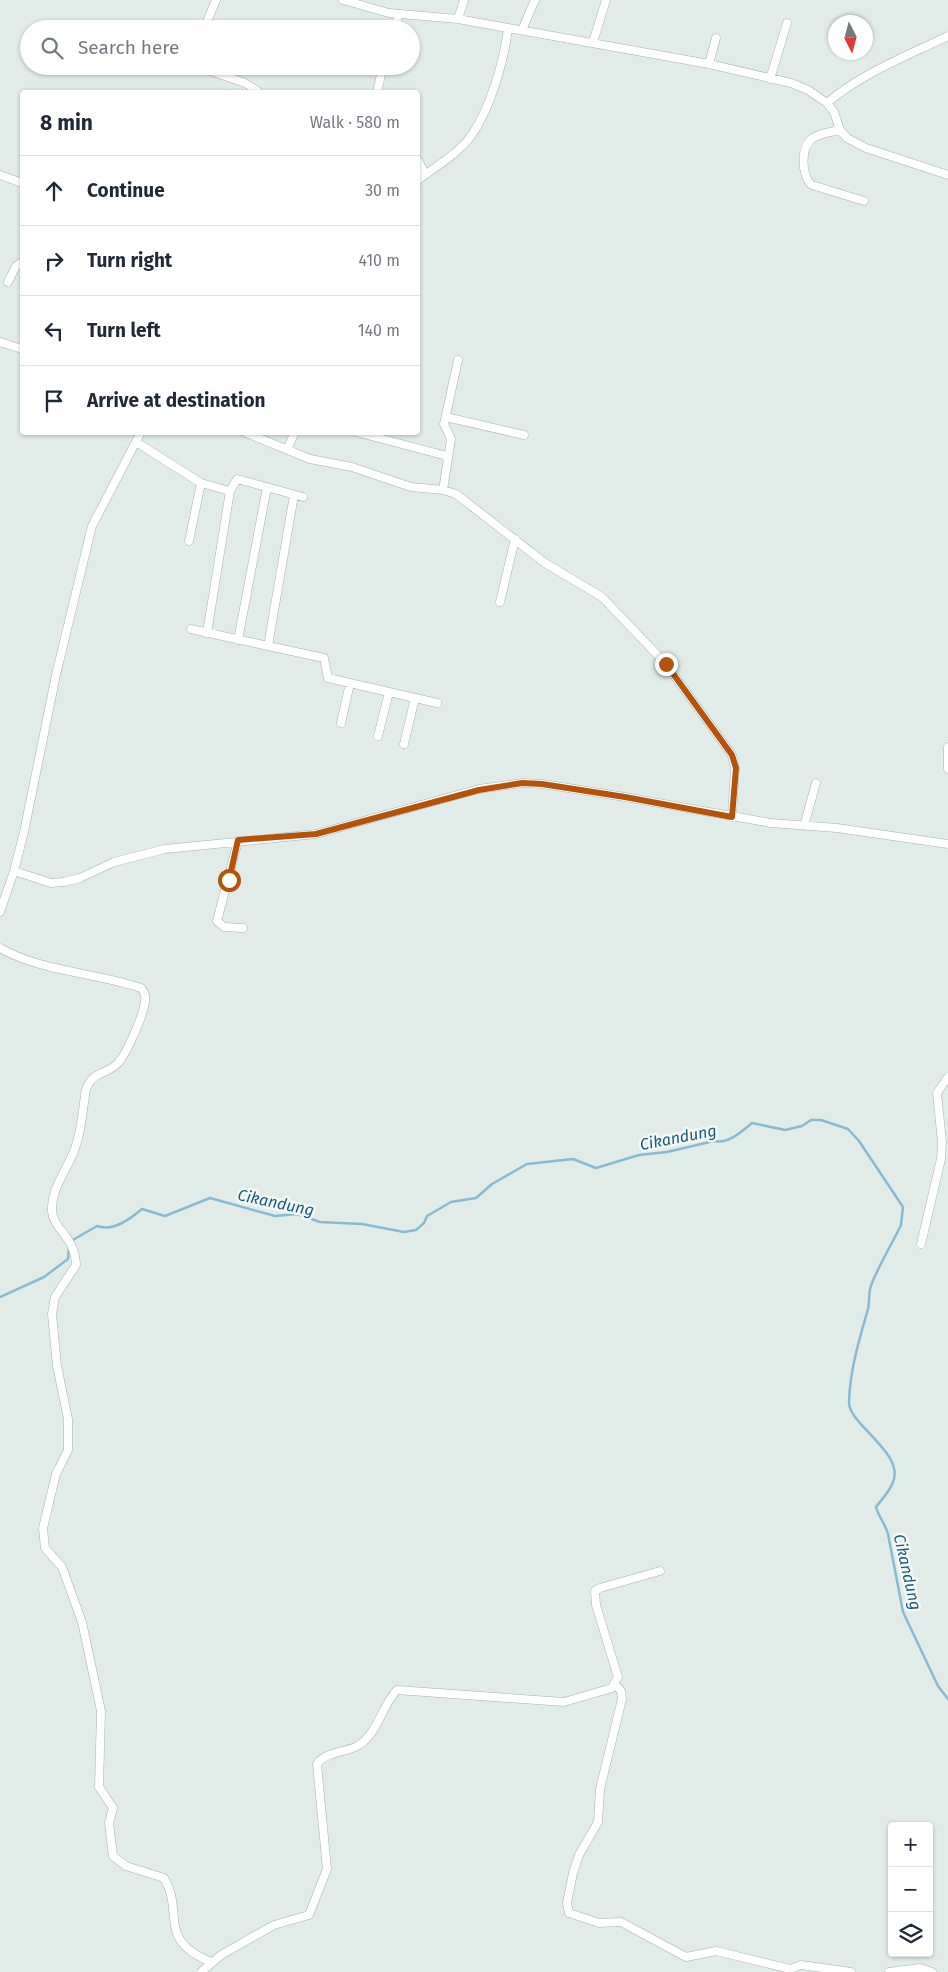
<!DOCTYPE html>
<meta charset="utf-8">
<style>
:root{--surface:#fff;--page:#f2f2f3;--text:#1f2937;--muted:#747a83;--line:#e0e1e3}
body{margin:0;font-family:"Fira Sans",sans-serif;background:var(--page);color:var(--text)}
.controls{position:absolute;right:15px;bottom:15px;display:grid;overflow:hidden;border-radius:5px;box-shadow:0 1px 4px #0004}
.controls button{width:45px;height:45px;display:grid;place-items:center;padding:0;border:0;border-bottom:1px solid var(--line);background:var(--surface);color:var(--text);font:25px sans-serif}
.compass{position:absolute;left:828px;top:15px;width:45px;height:45px;border-radius:50%;background:var(--surface);box-shadow:0 1px 4px #0004;rotate:174deg}
.stop{position:absolute;width:15px;height:15px;margin:-11px;border:4px solid #b45309;border-radius:50%;background:#fff}
.stop.end{background:#b45309;border-color:#fff;box-shadow:0 1px 5px #0008}
.list{margin:0;padding:0;list-style:none}
h2{display:flex;justify-content:space-between;align-items:center;height:65px;margin:0;padding:0 20px;font-size:21px}
h2 small{font-size:16px;font-weight:400;color:var(--muted)}
.list li{display:grid;grid-template-columns:32px 1fr auto;gap:15px;align-items:center;box-sizing:border-box;height:70px;padding:0 20px;border-top:1px solid var(--line)}
.list b{display:block;font-size:19px;white-space:nowrap}
.list em{font-size:16px;font-style:normal;color:var(--muted)}
.icon{flex:none;width:28px;height:28px;fill:none;stroke:currentColor;stroke-width:2;stroke-linecap:round;stroke-linejoin:round}
.map{position:relative;flex:none;width:948px;height:1972px;overflow:hidden}
.search{position:absolute;background:var(--surface);box-shadow:0 1px 4px #0004;left:20px;top:20px;width:400px;height:55px;display:flex;align-items:center;gap:12px;box-sizing:border-box;padding:0 18px;border-radius:28px;color:var(--muted);font-size:19px}
.panel{position:absolute;background:var(--surface);box-shadow:0 1px 4px #0004;left:20px;top:90px;width:400px;height:345px;border-radius:5px}
.map>svg:first-child{display:block}
.lines{fill:none;stroke-linecap:round;stroke-linejoin:round}
.stream{stroke:#88bad2;stroke-width:2.5}
.street-casing{stroke:#a4b4b1;stroke-width:9}
.street{stroke:#fff;stroke-width:8}
.route{stroke:#b45309;stroke-width:6}
.labels{text-anchor:middle;stroke-width:5;stroke-linejoin:round;paint-order:stroke}
.water-label{font-size:16px;font-style:italic;fill:#1a5a7a;stroke:#f2f8f6}
</style>
<div class="map">
<svg width="948" height="1972" viewBox="0 0 948 1972">
<rect width="100%" height="100%" fill="#e1ece9"/>
<g class="lines">
<!-- stream -->
<path class="stream" d="M 71,1241 L 97,1226 C 113,1232 130,1219 142,1209 L 165,1216 L 210,1198 L 275,1216 L 297,1214 L 320,1222 L 362,1224 L 404,1232 L 416,1230 L 424,1223 L 427,1216 L 451,1202 L 476,1198 L 492,1184 L 527,1164 L 573,1159 L 596,1168 L 639,1155 L 667,1152 L 714,1141 C 729,1144 741,1132 752,1123 L 785,1130 L 802,1126 L 811,1120 L 821,1120 L 848,1129 L 859,1141 L 903,1207 L 901,1225 C 892,1244 880,1263 872,1283 C 868,1291 870,1301 868,1309 C 859,1340 850,1370 849,1402 C 848,1424 905,1453 893,1482 C 890,1491 882,1499 876,1507 C 879,1518 885,1523 888,1534 L 903,1612 L 938,1686 L 948,1699
M 0,1297 L 44,1277 L 68,1259 L 69,1248"/>
<defs>
<path id="street" d="M 343,0 L 389,13 L 458,19 L 508,28 C 504,62 490,109 471,136 C 458,154 435,167 418,180
M 458,19 L 464,0
M 508,28 L 709,64 L 791,83 L 808,90 L 827,103 L 834,112 L 840,130 L 847,138 L 866,148 L 948,175
M 204,29 L 216,0
M 396,29 L 398,14
M 522,30 L 535,0
M 593,42 L 606,0
M 709,64 L 716,38
M 196,66 L 245,83 L 259,92
M 770,79 L 787,23
M 377,92 L 383,66
M 827,103 C 862,73 907,56 948,36
M 840,130 C 832,132 820,133 813,138 C 800,146 801,176 812,185 L 864,201
M 418,160 L 425,174
M 0,175 L 22,183
M 8,282 L 16,266 L 22,262
M 0,342 L 22,349
M 446,417 L 524,435
M 244,432 L 310,459 L 352,467 L 411,487 L 443,490 L 456,494 L 545,563 L 602,597 L 666,664 L 732,755 L 735,768 L 732,817
M 356,432 L 447,456
M 136,442 L 201,483 L 189,541
M 287,449 L 295,432
M 201,483 L 230,491 L 237,479 L 303,497
M 443,490 L 451,439 L 444,424 L 458,360
M 500,602 L 515,539
M 191,629 L 268,646 L 294,495
M 207,633 L 230,491
M 238,640 L 267,487
M 268,646 L 324,658 L 328,678 L 437,703
M 341,723 L 350,683
M 378,736 L 389,692
M 404,744 L 415,698
M 948,747 L 948,769
M 804,826 L 816,783
M 238,841 L 217,921 L 224,927 L 243,928
M 14,871 L 51,883 L 64,882 L 80,878 L 114,862 L 165,849 L 316,834 L 479,789 L 522,783 L 543,784 L 625,797 L 771,823 L 837,828 L 948,844
M 0,912 L 14,871 L 24,832 L 56,675 L 92,526 L 141,432
M 0,948 C 39,971 97,973 141,988 C 145,992 146,996 145,1002 C 143,1016 127,1053 118,1063 C 105,1076 94,1070 86,1089 C 83,1107 82,1125 77,1142 C 71,1166 51,1185 52,1211 C 53,1229 75,1236 76,1265 L 55,1297 L 52,1314 L 57,1366 L 68,1419 L 68,1450 L 56,1474 L 43,1528 L 45,1548 L 62,1567 L 82,1622 L 101,1711 L 99,1787 L 113,1808 L 109,1823 L 113,1856 L 126,1866 L 164,1878 C 185,1914 156,1939 211,1962
M 921,1244 L 941,1159 L 942,1142 L 937,1093 L 948,1077
M 615,1684 L 621,1691 L 622,1699 L 600,1789 L 598,1822 L 579,1855 L 573,1873 L 567,1903 L 569,1913 L 599,1923 L 621,1922 L 686,1957 L 716,1951 L 790,1969 L 801,1965 L 851,1972
M 201,1972 L 221,1955 L 274,1925 L 309,1915 L 327,1869 L 317,1764 C 326,1751 347,1753 359,1745 C 378,1733 382,1705 397,1690 L 564,1702 L 612,1688 L 618,1677 L 596,1605 L 595,1591 L 600,1588 L 660,1571
M 889,1972 L 920,1968 L 932,1972"/>
</defs>
<!-- street casing -->
<use href="#street" class="street-casing"/>
<!-- street -->
<use href="#street" class="street"/>
</g>
<g class="lines">
<!-- route -->
<path class="route" d="M 229,880 L 238,840 L 316,834 L 479,790 L 522,783 L 542,784 L 625,797 L 732,817 L 736,768 L 732,755 L 666,664"/>
</g>
<g class="labels">
<!-- water labels -->
<g class="water-label">
<text transform="translate(678 1137) rotate(-11)" y="6">Cikandung</text>
<text transform="translate(276 1202) rotate(12)" y="6">Cikandung</text>
<text transform="translate(908 1572) rotate(77)" y="6">Cikandung</text>
</g>
</g>
</svg>
<div class="controls">
<button>+</button>
<button>−</button>
<button><svg class="icon" aria-label="layers" viewBox="0 0 24 24"><path d="M12 4l9 5-9 5-9-5zM3 14l9 5 9-5"/></svg></button>
</div>
<svg class="compass" viewBox="-18 -18 36 36"><path d="M0-13l5 13h-10z" fill="#e53935"/><path d="M0 13l5-13h-10z" fill="#747a83"/></svg>
<div class="stop" style="left:229px;top:880px"></div>
<div class="stop end" style="left:666px;top:664px"></div>
<div class="search"><svg class="icon" aria-label="search" viewBox="0 0 24 24"><circle cx="10" cy="10" r="6"/><path d="M15 15l6 6"/></svg>Search here</div>
<section class="panel">
<h2>8 min<small>Walk · 580 m</small></h2>
<ul class="list">
<li><svg class="icon" aria-label="ahead" viewBox="0 0 24 24"><path d="M12 20V5M6 11l6-6 6 6"/></svg><div><b>Continue</b></div><em>30 m</em></li>
<li><svg class="icon" aria-label="right" viewBox="0 0 24 24"><path d="M7 20v-9h11M14 6l5 5-5 5"/></svg><div><b>Turn right</b></div><em>410 m</em></li>
<li><svg class="icon" aria-label="left" viewBox="0 0 24 24"><path d="M17 20v-9H6M10 6l-5 5 5 5"/></svg><div><b>Turn left</b></div><em>140 m</em></li>
<li><svg class="icon" aria-label="arrive" viewBox="0 0 24 24"><path d="M6 21V4h12l-3 4 3 4H6"/></svg><div><b>Arrive at destination</b></div></li>
</ul>
</section>
</div>
